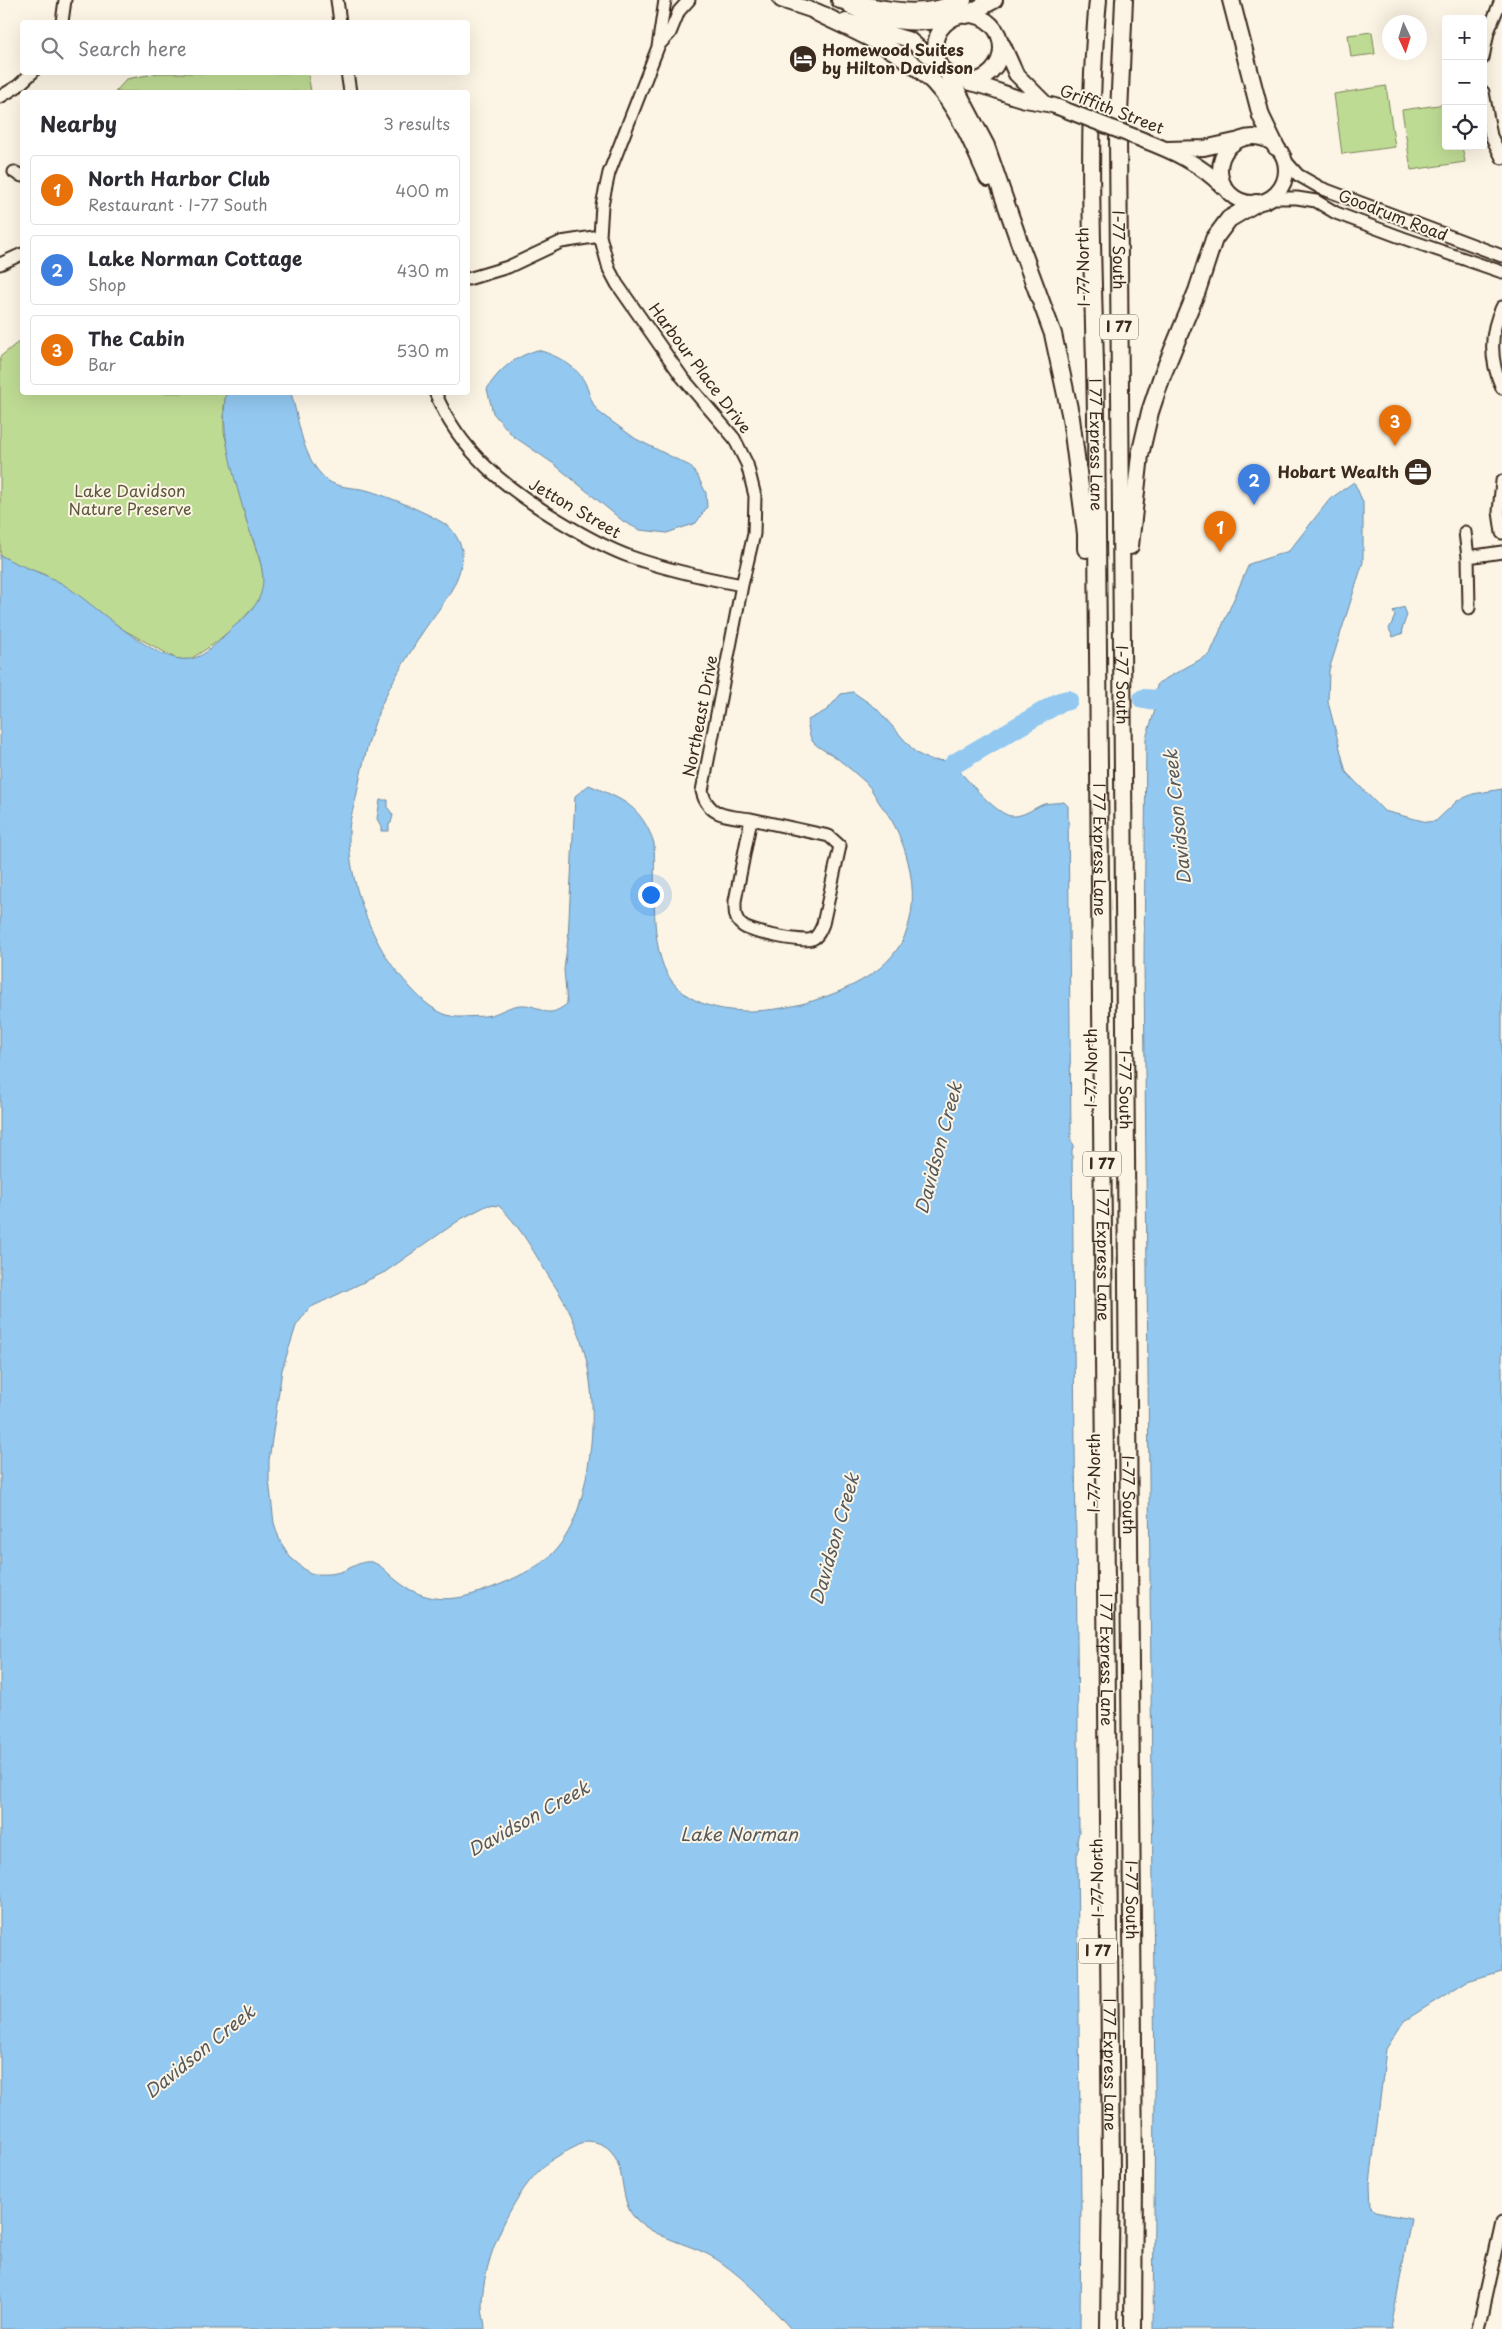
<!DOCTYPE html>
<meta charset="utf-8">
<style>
:root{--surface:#fff;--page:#f2f2f3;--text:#2b2b33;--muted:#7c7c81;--line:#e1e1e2;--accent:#d93025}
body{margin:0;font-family:"Playpen Sans",sans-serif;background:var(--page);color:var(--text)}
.controls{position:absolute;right:15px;top:15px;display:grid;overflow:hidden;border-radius:5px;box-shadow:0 5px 20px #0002}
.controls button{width:45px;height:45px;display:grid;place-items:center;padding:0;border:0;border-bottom:1px solid var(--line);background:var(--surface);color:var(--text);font:25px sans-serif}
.compass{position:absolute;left:1382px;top:15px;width:45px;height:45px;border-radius:50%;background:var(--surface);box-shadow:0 5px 20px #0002;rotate:176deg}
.you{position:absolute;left:650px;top:894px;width:18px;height:18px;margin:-12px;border:4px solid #fff;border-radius:50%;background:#1a73e8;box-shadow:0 0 0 8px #1a73e833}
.badge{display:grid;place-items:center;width:32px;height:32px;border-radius:50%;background:var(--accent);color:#fff;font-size:16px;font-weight:700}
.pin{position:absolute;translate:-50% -41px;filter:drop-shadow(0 1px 2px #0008)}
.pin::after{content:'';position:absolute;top:26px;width:18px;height:15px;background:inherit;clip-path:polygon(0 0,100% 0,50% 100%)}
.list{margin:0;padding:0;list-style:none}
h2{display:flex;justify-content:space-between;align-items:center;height:65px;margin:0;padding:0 20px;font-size:21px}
h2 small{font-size:16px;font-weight:400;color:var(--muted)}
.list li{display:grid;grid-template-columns:32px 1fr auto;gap:15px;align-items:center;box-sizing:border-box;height:70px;margin:0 10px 10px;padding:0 10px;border:1px solid var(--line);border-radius:5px}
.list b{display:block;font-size:19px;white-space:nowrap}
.list p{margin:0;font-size:16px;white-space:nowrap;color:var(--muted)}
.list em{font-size:16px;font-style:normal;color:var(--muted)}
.icon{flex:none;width:28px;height:28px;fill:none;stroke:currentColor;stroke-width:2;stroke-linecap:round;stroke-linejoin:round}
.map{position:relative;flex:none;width:1502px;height:2329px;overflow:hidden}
.search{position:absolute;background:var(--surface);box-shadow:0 5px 20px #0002;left:20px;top:20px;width:450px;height:55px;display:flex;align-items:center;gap:12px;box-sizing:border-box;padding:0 18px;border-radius:5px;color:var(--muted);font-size:19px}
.panel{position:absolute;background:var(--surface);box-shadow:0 5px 20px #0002;left:20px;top:90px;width:450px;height:305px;border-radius:5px}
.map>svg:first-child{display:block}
.green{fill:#bedb94;stroke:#7c8259}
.water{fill:#93c8f1;stroke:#70899d;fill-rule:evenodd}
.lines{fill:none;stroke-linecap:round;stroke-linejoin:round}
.river{stroke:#93c8f1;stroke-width:20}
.minor-casing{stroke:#3b2a1e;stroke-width:15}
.major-casing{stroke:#3b2a1e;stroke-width:18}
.highway-casing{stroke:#3b2a1e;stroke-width:20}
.minor{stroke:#fcf5e5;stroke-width:11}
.major{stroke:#fcf5e5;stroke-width:14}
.highway{stroke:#fcf5e5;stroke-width:16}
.major-bridge-casing{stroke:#3b2a1e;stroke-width:18;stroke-linecap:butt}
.major-bridge{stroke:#fcf5e5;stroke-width:14}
.labels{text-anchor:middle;stroke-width:4;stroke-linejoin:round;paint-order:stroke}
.shield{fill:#fcf5e5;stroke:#75675a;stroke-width:1}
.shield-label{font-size:15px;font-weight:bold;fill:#3b2a1e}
.poi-label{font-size:16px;font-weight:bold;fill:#3b2a1e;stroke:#fcf5e5;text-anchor:start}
.street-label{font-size:16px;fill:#3b2a1e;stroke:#fcf5e5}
.park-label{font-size:16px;fill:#5c563c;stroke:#fcf5e5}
.water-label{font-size:18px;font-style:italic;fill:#55595d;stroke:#fcf5e5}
</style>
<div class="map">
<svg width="1502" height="2329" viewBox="0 0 1502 2329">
<rect width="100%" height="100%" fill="#fcf5e5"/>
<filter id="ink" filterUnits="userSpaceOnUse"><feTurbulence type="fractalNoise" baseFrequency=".02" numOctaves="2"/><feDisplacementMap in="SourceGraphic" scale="10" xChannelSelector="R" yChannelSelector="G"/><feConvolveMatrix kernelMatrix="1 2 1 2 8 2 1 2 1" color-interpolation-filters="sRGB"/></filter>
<g filter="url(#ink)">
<!-- green -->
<path class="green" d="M 1372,32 L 1375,54 L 1351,57 L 1348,35 Z
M 158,73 L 308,73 L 311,92 L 115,92 L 127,79 Z
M 1386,86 L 1395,147 L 1342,154 L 1334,94 Z
M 1446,104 L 1446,146 L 1462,146 L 1465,162 L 1411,170 L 1402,110 Z
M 22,339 L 22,392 L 226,393 L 224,407 L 224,432 L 246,519 L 261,564 L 265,586 L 257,603 L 242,620 L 214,644 L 189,660 L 177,659 L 122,629 L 62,584 L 41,573 L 21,567 L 0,555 L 0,357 Z"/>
<!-- water -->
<path class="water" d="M 537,350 C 555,354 579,367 586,385 C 590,395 592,406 600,413 L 636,439 L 690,466 L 697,475 L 706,493 L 707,507 L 696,523 L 667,533 L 640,530 L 624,522 L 554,464 L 513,436 L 493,413 L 487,389 C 499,369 515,357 537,350 Z
M 226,393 L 291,393 C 300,422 301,458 327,480 C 337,488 353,487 366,490 C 385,495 434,515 449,527 C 454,531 461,544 462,550 C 464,585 435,611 419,638 C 406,660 391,682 381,706 C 369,735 362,767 356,798 C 353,810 349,821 349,833 C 348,878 370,939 398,973 C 414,992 435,1019 463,1017 C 472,1016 482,1017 491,1015 C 502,1012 512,1004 525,1005 C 543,1006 545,1021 567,1004 L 564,970 L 568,939 L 575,796 L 589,785 C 624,800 641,806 654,843 C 656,882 648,949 671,980 C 713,1037 836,1005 881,967 C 896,954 906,939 910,919 C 918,885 905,836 884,809 C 876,800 873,789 864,781 C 856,774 847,766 838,759 C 831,753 819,749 813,742 C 809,736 808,728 808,720 L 827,710 L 841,694 L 853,692 L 876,708 L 916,753 L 930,760 L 951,761 C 962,774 995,814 1011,816 C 1024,817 1033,808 1044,804 C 1050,803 1058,803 1064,802 L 1068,806 L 1071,1141 L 1074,1145 L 1072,1150 L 1079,1831 L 1077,1842 L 1079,1847 L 1077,1852 L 1081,2200 L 1080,2329 L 791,2329 C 769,2305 747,2280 719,2261 C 693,2243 658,2241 635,2218 C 614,2197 633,2143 587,2141 C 575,2147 562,2153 550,2161 C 513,2189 482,2260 482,2306 C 482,2314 485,2321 485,2329 L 0,2329 L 0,555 C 21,567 41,572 61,583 C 92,601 155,665 190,659 C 209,656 223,635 237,624 C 258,607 267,591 261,565 C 258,549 250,534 246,519 C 235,480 219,432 226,393 ZM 488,1205 L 499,1206 C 517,1223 530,1245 543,1267 C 551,1281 561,1294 568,1309 C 595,1361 597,1422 586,1478 C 580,1507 573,1531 553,1553 C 537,1571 486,1592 462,1597 C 438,1602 415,1596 396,1580 C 388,1574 382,1565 372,1562 C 361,1560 350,1569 340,1572 C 330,1575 320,1574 310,1574 L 290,1557 L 280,1541 L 274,1523 L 269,1480 L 269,1460 L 282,1370 L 296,1326 L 309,1308 L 385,1272 L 461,1219 Z
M 1354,482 L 1363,502 L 1363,562 L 1329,670 L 1328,702 L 1346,772 L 1384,811 L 1427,822 L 1436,821 L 1457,801 L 1473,794 L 1502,789 L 1502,1971 L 1467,1981 L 1404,2021 L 1386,2049 L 1370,2184 L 1371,2208 L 1375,2212 L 1411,2219 L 1391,2329 L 1153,2329 L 1155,2093 L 1144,964 L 1146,738 L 1155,710 L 1153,699 L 1158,683 L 1210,654 L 1249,564 L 1289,551 L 1330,499 Z
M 1404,607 L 1407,615 L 1402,629 L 1403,633 L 1393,637 L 1389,629 L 1395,616 L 1393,611 Z
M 380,800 L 388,800 L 388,808 L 393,815 L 391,823 L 389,824 L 389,831 L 381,831 L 381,826 L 377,819 Z"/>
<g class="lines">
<!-- river -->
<path class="river" d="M 1143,699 L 1161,700 L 1164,703 L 1167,716
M 938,785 L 954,764 L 1060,702 L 1068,700"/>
<defs>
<path id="minor" d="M 337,0 L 340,22
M 665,0 L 658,47 L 609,173 L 602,205 L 600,236 L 609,269 L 617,284 L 682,377 L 734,438 L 747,464 L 755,496 L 754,534 L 742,585 L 702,791 C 708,817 728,816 751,819
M 62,22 L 65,0
M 659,45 L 670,33 L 679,11 L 689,0
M 1483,58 L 1488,32 L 1501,0
M 347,72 L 350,92
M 1483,92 L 1491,136 L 1502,158
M 0,97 L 18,86 L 33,72
M 1284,159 L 1298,175 L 1321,188 L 1502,256
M 14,172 L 22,176
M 1270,198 L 1297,198 L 1316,201 L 1336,213 L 1403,238 L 1502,272
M 0,264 L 22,254
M 468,279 L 508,267 L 561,242 L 600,236
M 1502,307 C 1489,334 1490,361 1502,388
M 435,392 C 459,452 507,489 560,521 C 583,535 606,548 631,557 C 668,570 705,578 742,585
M 1502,481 L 1499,512 L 1502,533
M 1465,532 L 1468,557 L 1502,552
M 1468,557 L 1469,608
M 751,819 L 829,836 L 840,846 L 823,924 C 821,929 818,937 812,939 C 803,943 750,932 743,926 C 734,920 735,910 735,901 Z
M 1478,2329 L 1502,2222"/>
<path id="major" d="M 781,0 L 826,15
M 851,7 C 888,23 911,26 951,19
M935 48a33 33 0 1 1 66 0a33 33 0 1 1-66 0Z
M 846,21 L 910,40 L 938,64
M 1003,45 L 1016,74 L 1044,102
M 970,83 C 986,86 1000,92 1015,97 C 1029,102 1044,102 1058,107
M1220 170a33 33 0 1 1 66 0a33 33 0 1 1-66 0Z
M 1143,140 C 1172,151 1201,164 1223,187
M 1167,149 L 1204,148 L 1235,141"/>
<g id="highway">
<path d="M 840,0 C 881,9 923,21 963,0"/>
<path id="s1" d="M 1098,0 C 1085,138 1094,278 1096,416 L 1111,2174 L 1109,2329"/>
<path id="s2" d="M 1124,0 L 1118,136 L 1134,2173 L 1133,2329"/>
<path d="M 1231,0 L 1261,116 L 1276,147"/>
<path d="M 816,12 C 860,34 912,53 943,93 C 963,119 975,149 988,178"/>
<path d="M 966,15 L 994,0"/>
<path d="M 949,76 L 986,146 L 1022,250 L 1053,334 L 1071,418 L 1086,534 L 1086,549"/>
<path d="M 1130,546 L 1140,455 L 1150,412 L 1162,376 L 1197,291 L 1214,239 L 1229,219 L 1256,203"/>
</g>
</defs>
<!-- minor casing -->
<use href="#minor" class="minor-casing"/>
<!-- major casing -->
<use href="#major" class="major-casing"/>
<!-- highway casing -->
<use href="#highway" class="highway-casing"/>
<!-- minor -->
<use href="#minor" class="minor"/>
<!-- major -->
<use href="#major" class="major"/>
<!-- highway -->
<use href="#highway" class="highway"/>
<defs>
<path id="major-bridge" d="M 1058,107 L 1143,140"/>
</defs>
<!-- major-bridge casing -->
<use href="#major-bridge" class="major-bridge-casing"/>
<!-- major-bridge -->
<use href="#major-bridge" class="major-bridge"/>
</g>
</g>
<!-- icons -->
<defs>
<symbol id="hotel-disc" viewBox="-11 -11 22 22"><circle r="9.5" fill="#3b2a1e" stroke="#fcf5e5"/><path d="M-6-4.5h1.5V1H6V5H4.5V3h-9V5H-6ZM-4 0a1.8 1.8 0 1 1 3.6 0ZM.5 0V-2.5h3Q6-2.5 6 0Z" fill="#fff"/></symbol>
<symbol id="office-disc" viewBox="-11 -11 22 22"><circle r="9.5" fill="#3b2a1e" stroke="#fcf5e5"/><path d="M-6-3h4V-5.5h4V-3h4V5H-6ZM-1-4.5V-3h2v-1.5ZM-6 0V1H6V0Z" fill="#fff"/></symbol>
</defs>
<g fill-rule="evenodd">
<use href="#hotel-disc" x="787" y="43" width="32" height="32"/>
<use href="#office-disc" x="1402" y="456" width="32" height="32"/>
</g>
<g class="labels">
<!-- shield labels -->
<g class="shield">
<rect x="1100" y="314.5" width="38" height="25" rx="4"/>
<rect x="1083" y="1151.5" width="38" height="25" rx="4"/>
<rect x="1079" y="1938.5" width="38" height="25" rx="4"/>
</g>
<g class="shield-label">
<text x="1119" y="332">I 77</text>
<text x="1102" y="1169">I 77</text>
<text x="1098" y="1956">I 77</text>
</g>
<!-- poi labels -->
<g class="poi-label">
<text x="822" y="56">Homewood Suites<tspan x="822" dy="18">by Hilton Davidson</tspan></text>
<text x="1399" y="478" text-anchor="end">Hobart Wealth</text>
</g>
<!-- street labels -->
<g class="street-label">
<text transform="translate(1112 109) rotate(21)" y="6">Griffith Street</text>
<text transform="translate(1393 215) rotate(21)" y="6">Goodrum Road</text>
<text dy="6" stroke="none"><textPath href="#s2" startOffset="250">I-77 South</textPath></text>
<text transform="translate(1083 267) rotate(-91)" y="6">I-77 North</text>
<text transform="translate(700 368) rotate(53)" y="6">Harbour Place Drive</text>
<text dy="6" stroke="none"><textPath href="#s1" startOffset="445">I 77 Express Lane</textPath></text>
<text transform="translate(575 508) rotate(30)" y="6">Jetton Street</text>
<text dy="6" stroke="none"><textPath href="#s2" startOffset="685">I-77 South</textPath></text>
<text transform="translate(700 716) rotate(-79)" y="6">Northeast Drive</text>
<text dy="6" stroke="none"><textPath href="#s1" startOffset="850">I 77 Express Lane</textPath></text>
<text transform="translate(1091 1068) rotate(-90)" y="6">I-77 North</text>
<text dy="6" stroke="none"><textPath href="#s2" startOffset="1090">I-77 South</textPath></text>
<text dy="6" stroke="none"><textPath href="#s1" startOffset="1255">I 77 Express Lane</textPath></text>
<text transform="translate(1094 1473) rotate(-90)" y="6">I-77 North</text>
<text dy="6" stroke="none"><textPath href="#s2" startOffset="1495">I-77 South</textPath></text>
<text dy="6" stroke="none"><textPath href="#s1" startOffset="1660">I 77 Express Lane</textPath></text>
<text transform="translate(1097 1878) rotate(-91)" y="6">I-77 North</text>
<text dy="6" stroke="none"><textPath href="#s2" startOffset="1900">I-77 South</textPath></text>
<text dy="6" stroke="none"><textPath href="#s1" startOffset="2065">I 77 Express Lane</textPath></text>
</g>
<!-- park labels -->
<g class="park-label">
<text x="130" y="497">Lake Davidson<tspan x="130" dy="18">Nature Preserve</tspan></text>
</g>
<!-- water labels -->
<g class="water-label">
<text transform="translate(1178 817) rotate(-96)" y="6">Davidson Creek</text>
<text transform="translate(939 1148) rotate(-75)" y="6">Davidson Creek</text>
<text transform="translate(835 1539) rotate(-74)" y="6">Davidson Creek</text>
<text transform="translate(529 1819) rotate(-29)" y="6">Davidson Creek</text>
<text x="739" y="1841">Lake Norman</text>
<text transform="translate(200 2052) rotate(-39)" y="6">Davidson Creek</text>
</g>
</g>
</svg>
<div class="controls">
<button>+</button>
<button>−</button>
<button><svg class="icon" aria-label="locate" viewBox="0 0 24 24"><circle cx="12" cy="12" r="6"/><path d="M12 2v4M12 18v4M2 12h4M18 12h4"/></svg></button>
</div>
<svg class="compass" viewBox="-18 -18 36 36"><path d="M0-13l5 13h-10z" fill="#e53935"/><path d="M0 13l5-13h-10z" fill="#7c7c81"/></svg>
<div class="you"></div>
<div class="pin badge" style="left:1220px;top:552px;background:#e8710a">1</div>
<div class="pin badge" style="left:1254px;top:505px;background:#3f7fe0">2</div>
<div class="pin badge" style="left:1395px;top:446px;background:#e8710a">3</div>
<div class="search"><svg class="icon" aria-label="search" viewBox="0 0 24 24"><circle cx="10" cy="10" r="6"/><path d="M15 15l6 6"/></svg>Search here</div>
<section class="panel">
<h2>Nearby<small>3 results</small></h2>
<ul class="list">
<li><span class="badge" style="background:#e8710a">1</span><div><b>North Harbor Club</b><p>Restaurant · I-77 South</p></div><em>400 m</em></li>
<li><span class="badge" style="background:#3f7fe0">2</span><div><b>Lake Norman Cottage</b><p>Shop</p></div><em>430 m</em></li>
<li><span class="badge" style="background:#e8710a">3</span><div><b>The Cabin</b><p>Bar</p></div><em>530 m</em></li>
</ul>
</section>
</div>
